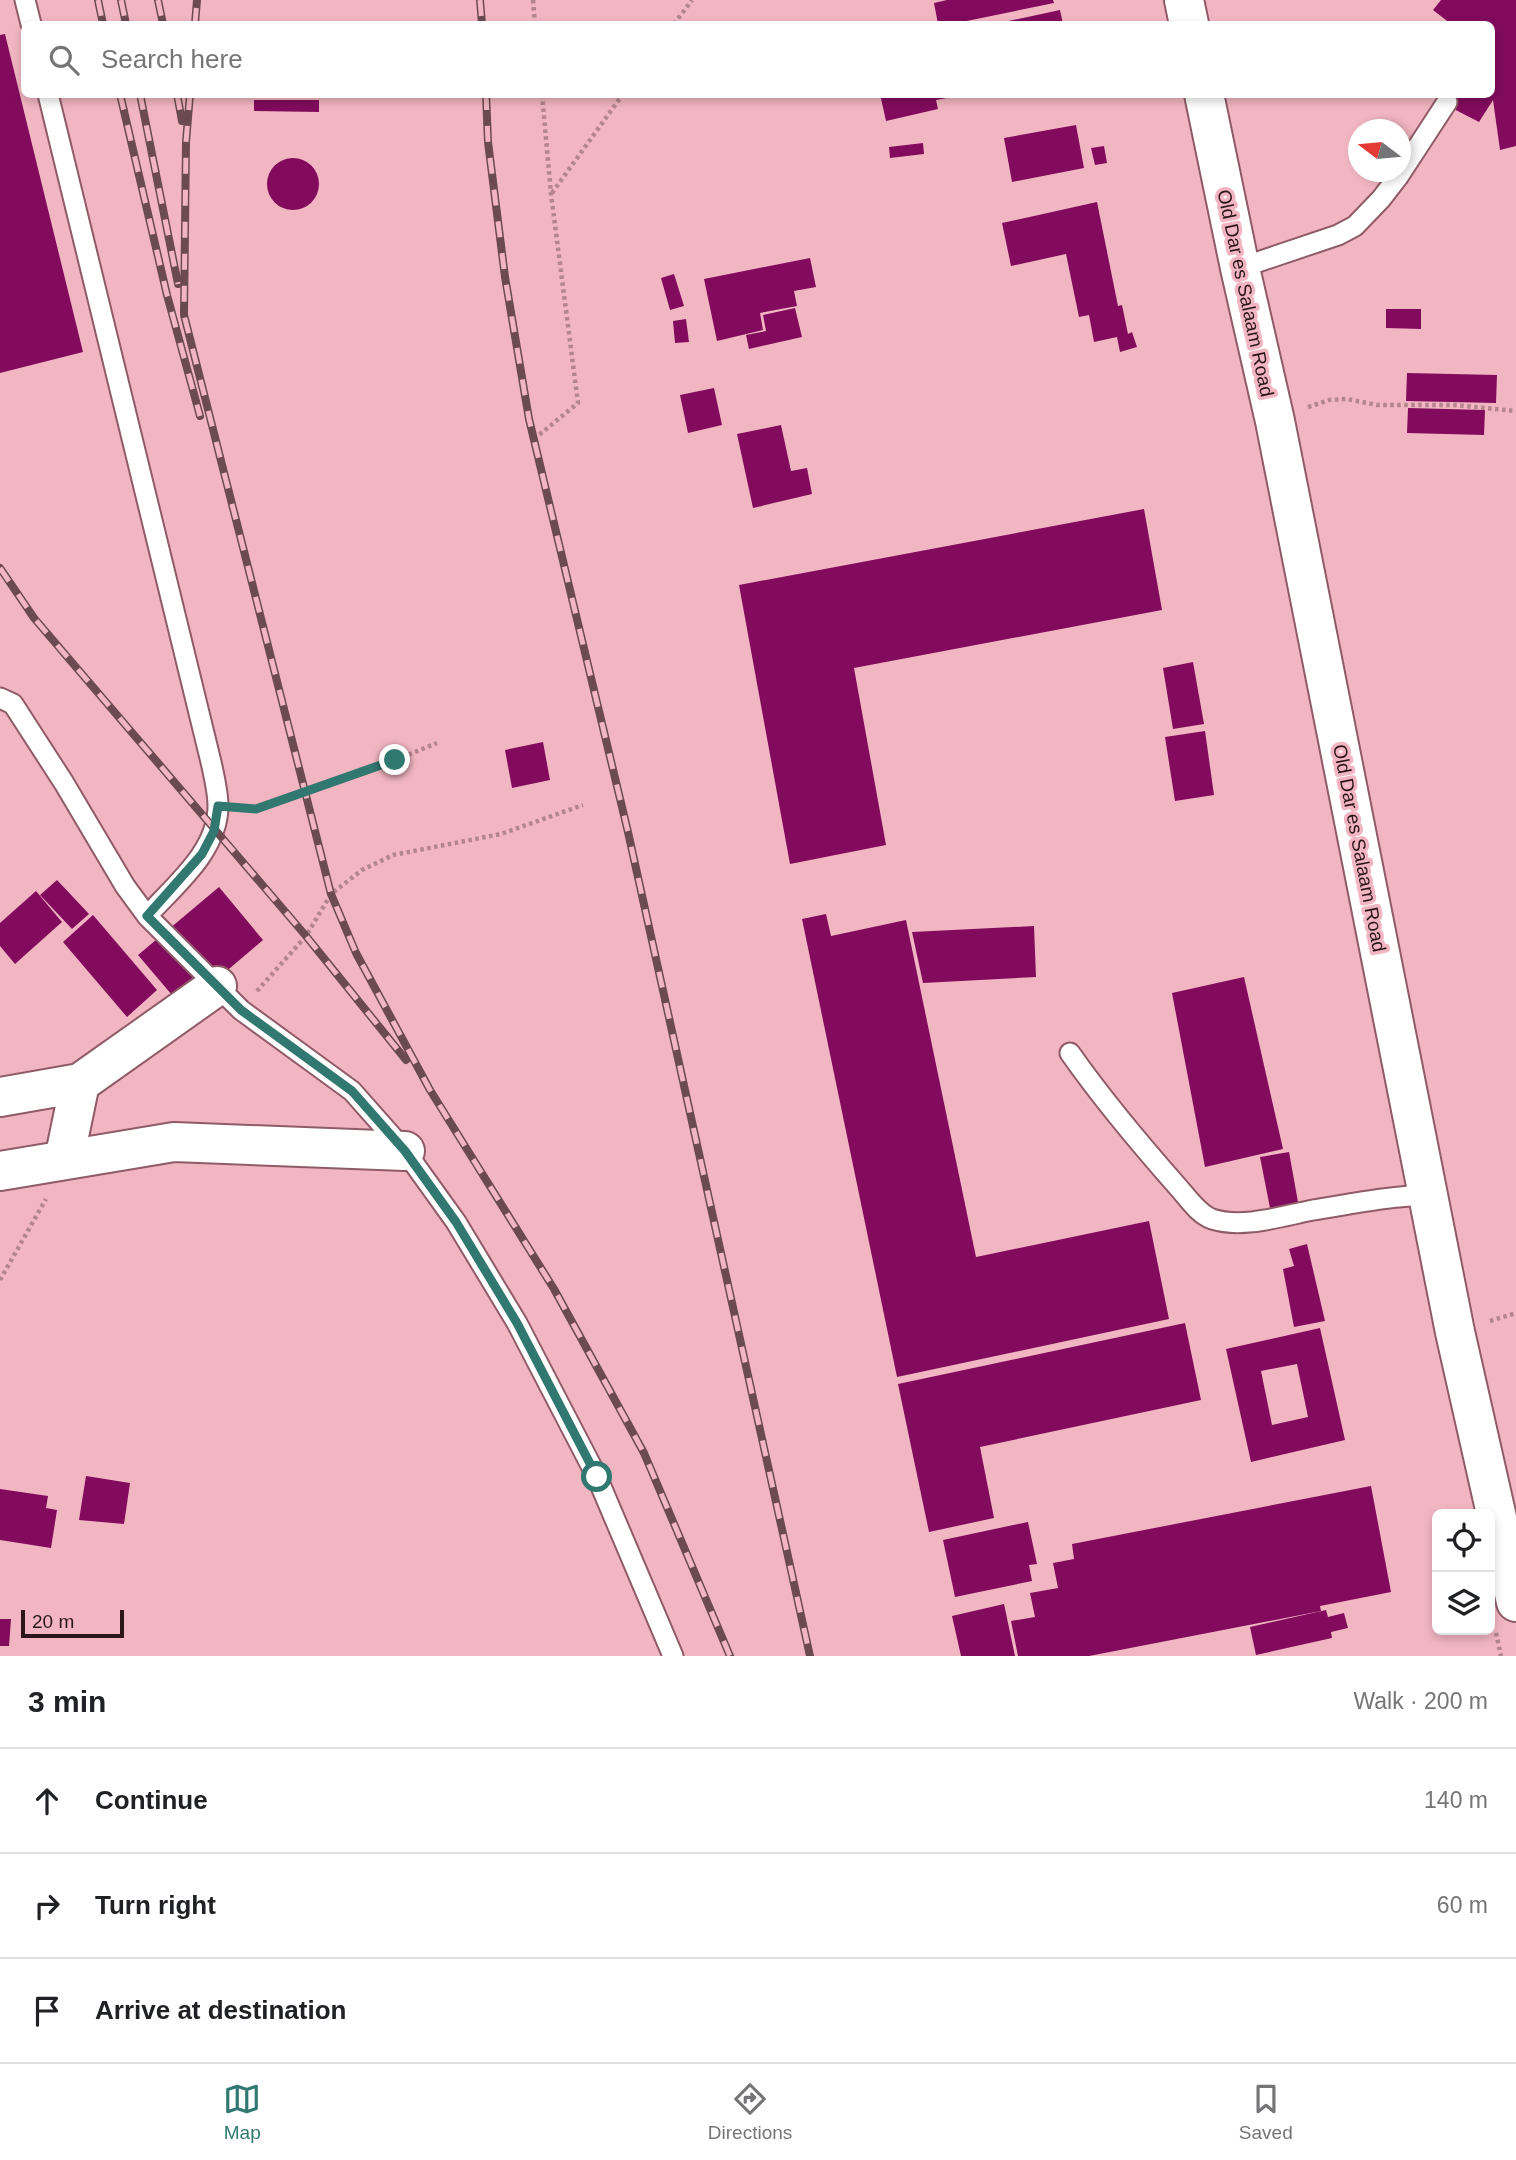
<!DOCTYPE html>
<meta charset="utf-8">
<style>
:root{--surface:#fff;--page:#f2f2f2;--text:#202124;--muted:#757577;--line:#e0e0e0;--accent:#317870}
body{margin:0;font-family:Arial,sans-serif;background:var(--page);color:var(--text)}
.controls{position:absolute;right:21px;bottom:21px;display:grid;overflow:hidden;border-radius:10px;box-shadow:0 4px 10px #0003}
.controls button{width:63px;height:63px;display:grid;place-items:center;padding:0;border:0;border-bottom:2px solid var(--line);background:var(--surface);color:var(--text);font:35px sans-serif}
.compass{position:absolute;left:1348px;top:119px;width:63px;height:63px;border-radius:50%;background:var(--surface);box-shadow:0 4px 10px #0003;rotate:286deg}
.scale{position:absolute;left:21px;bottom:18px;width:103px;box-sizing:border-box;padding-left:7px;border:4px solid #2c161b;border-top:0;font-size:19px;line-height:24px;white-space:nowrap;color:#2c161b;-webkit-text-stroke:5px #f2b6c2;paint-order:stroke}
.stop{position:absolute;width:21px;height:21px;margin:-16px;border:5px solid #317870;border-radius:50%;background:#fff}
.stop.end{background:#317870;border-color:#fff;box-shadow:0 2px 7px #0008}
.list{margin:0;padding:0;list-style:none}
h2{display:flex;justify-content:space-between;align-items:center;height:91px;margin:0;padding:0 28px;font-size:30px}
h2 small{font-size:23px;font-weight:400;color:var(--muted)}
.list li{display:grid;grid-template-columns:46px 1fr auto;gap:21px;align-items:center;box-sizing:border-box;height:105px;padding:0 28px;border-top:2px solid var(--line)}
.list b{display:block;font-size:26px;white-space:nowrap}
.list em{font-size:23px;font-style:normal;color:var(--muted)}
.icon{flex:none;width:38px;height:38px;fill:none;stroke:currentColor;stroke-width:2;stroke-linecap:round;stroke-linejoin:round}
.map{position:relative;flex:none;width:1516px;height:1656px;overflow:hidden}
.search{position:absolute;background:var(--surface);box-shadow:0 4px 10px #0003;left:21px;right:21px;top:21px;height:77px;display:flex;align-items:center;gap:18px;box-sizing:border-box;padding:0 24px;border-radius:10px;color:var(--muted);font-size:26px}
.sheet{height:406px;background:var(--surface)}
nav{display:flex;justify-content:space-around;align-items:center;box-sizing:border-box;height:98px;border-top:2px solid var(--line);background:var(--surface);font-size:19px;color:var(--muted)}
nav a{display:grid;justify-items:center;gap:4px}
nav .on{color:var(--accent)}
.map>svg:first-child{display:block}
.building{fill:#820b5e;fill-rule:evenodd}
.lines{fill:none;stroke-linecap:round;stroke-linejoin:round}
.lane-casing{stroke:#8f5b67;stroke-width:23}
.street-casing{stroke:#8f5b67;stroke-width:42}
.secondary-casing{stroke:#8f5b67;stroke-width:42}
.path{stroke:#b5858e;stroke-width:4.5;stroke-dasharray:3.5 3.5;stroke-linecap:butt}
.lane{stroke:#fff;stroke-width:19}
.street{stroke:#fff;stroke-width:38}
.secondary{stroke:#fff;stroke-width:38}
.rail-casing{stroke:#6c4a51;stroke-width:8}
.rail{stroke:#f2b6c2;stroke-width:5;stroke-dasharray:16;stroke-linecap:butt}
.route{stroke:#317870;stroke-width:9}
.labels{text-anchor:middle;stroke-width:7;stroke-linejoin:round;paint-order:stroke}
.street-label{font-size:19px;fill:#2c161b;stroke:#f2b6c2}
</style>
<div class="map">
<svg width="1516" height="1656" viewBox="0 0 1516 1656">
<rect width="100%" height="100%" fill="#f2b6c2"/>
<!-- building -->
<path class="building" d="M 947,0 L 1053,0 L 1054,3 L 952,24 L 938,24 L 934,3 Z
M 1441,0 L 1516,0 L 1516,146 L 1500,150 L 1493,100 L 1479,122 L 1446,105 L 1454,94 L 1492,94 L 1492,24 L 1451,24 L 1433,10 Z
M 1060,10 L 1063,24 L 1000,24 L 999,23 Z
M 5,34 L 83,352 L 0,373 L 0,35 Z
M 880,94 L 957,94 L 958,96 L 936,100 L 938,109 L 886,121 Z
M 254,100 L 319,100 L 319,112 L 254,111 Z
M 1076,125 L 1084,168 L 1012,182 L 1004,138 Z
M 923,143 L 924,154 L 890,158 L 889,147 Z
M 1104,146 L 1107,163 L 1095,165 L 1091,148 Z
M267 184a26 26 0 1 1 52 0a26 26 0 1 1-52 0Z
M 1097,202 L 1118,306 L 1122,305 L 1128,334 L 1132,332 L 1137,347 L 1120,352 L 1117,337 L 1094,342 L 1089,315 L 1079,317 L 1066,254 L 1011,266 L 1002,223 Z
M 810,258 L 816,287 L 794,291 L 797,306 L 760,313 L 763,330 L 717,341 L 704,279 Z
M 674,274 L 684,306 L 670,310 L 661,278 Z
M 795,308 L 802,337 L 749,349 L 746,335 L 766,331 L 763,315 Z
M 1386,309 L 1421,309 L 1421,329 L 1386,328 Z
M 686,319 L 689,342 L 675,343 L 673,321 Z
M 1407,373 L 1497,375 L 1496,403 L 1406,401 Z
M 714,388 L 722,425 L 688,433 L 680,395 Z
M 1408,408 L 1485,410 L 1484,435 L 1407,433 Z
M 781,425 L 791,471 L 807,468 L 812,494 L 753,508 L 737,434 Z
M 1144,509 L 1162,610 L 854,668 L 886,845 L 790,864 L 739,585 Z
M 1193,662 L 1204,724 L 1173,729 L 1163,668 Z
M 1205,731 L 1214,795 L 1175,801 L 1165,737 Z
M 543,742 L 550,780 L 512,788 L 505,750 Z
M 57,880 L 89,914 L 72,929 L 40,895 Z
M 219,887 L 263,940 L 183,1008 L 138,955 Z
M 36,891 L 62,922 L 15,964 L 0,946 L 0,923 Z
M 826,914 L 831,936 L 906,920 L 976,1257 L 1149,1221 L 1169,1319 L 897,1377 L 802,919 Z
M 93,915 L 157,990 L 127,1017 L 63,942 Z
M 1034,926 L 1036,977 L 923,983 L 912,932 Z
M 1244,977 L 1283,1149 L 1205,1167 L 1172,993 Z
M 1289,1152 L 1298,1202 L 1270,1208 L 1260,1157 Z
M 1307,1244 L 1325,1321 L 1294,1327 L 1283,1269 L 1294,1266 L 1289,1249 Z
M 1185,1323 L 1201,1400 L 980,1447 L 994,1518 L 929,1532 L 898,1384 Z
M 1320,1328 L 1345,1440 L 1251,1462 L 1226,1349 ZM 1297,1364 L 1308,1417 L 1272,1425 L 1261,1371 Z
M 86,1476 L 130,1483 L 124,1524 L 79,1520 Z
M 1371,1486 L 1391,1592 L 1320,1606 L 1321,1611 L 1089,1656 L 1018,1656 L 1011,1621 L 1035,1617 L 1030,1593 L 1058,1588 L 1053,1563 L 1074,1559 L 1072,1544 Z
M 0,1489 L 48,1496 L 46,1508 L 57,1510 L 51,1548 L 0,1540 Z
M 1028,1522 L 1037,1564 L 1029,1565 L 1032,1581 L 955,1597 L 943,1540 Z
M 1004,1604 L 1015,1656 L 961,1656 L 952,1616 Z
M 1326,1610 L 1328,1617 L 1344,1613 L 1348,1628 L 1331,1632 L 1332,1638 L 1256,1655 L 1250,1627 Z
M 0,1619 L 11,1619 L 9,1646 L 0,1646 Z"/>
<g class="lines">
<defs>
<path id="lane" d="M 25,0 L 31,24
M 48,94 L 211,762 C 214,776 218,792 218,806 C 218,851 175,885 147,916
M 1240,268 L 1338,235 L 1355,226 L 1381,199 L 1398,177 L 1447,102
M 0,698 L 13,704 L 64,783 L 125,886 L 147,916 L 241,1010 L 352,1091 L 405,1151 L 456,1222 L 517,1323 L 597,1477 L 673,1656
M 1070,1053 C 1103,1100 1140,1144 1178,1187 C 1187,1197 1198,1214 1212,1219 C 1243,1229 1282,1216 1313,1210 C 1351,1204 1390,1196 1429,1195"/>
<path id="street" d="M 0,1097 L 80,1083 L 217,986
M 64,1160 L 80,1083
M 0,1171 L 174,1142 L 405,1151"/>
<path id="secondary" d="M 1184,0 L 1189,24
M 1204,94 L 1240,268 L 1275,421 L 1455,1332 L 1516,1602"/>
</defs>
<!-- lane casing -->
<use href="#lane" class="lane-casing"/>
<!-- street casing -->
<use href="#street" class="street-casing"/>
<!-- secondary casing -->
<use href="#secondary" class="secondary-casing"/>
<!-- path -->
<path class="path" d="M 533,0 L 535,24
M 674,24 L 692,0
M 552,193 L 623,94
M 1308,407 L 1329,400 L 1347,399 L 1377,405 L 1454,405 L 1516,411
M 534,439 L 578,403 L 551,194 L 542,94
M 243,808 L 256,809 L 371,770 L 437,743
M 257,991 L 306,936 L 331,894 L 362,870 L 393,855 L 501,834 L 583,805
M 0,1280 L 46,1199
M 1490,1321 L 1516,1313
M 1496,1633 L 1501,1656"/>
<!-- lane -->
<use href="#lane" class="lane"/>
<!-- street -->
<use href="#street" class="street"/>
<!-- secondary -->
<use href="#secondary" class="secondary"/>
<defs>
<path id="rail" d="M 98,0 L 103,24
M 121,0 L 126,24
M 158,0 L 163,24
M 480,0 L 482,24
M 195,24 L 197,0
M 120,94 L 167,295 L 200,416
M 140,94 L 178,284
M 177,94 L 182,121
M 190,94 L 186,142 L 184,315 L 331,894 L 356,953 L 430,1090 L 554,1289 L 644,1453 L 730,1656
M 486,94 L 488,142 L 505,277 L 529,419 L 628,832 L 810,1656
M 0,568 L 34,618 L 306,936 L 406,1060"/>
</defs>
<!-- rail casing -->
<use href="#rail" class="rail-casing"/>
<!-- rail -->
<use href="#rail" class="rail"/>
</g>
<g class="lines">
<!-- route -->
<path class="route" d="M 395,760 L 256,809 L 218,806 L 214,831 L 202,854 L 147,916 L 241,1010 L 352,1091 L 405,1151 L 456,1222 L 517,1323 L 597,1477"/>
</g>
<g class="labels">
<!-- street labels -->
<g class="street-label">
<text transform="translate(1246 293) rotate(78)" y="7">Old Dar es Salaam Road</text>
<text transform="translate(1360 848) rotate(79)" y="7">Old Dar es Salaam Road</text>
</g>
</g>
</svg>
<div class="controls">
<button><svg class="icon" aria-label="locate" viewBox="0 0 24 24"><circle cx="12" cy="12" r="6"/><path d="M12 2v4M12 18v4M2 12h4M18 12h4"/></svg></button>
<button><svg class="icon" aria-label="layers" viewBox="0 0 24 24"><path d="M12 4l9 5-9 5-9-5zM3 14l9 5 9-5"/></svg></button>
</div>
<svg class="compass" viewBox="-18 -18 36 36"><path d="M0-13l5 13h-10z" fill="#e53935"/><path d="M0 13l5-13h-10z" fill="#757577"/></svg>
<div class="scale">20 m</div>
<div class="stop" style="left:597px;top:1477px"></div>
<div class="stop end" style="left:395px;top:760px"></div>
<div class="search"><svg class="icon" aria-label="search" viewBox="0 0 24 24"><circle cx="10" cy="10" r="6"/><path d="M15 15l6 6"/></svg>Search here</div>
</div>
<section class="sheet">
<h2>3 min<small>Walk · 200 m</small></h2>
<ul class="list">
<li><svg class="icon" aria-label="ahead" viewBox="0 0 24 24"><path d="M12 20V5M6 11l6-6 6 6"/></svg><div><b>Continue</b></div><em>140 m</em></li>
<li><svg class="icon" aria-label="right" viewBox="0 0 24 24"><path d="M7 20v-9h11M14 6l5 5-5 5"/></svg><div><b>Turn right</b></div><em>60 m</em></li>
<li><svg class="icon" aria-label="arrive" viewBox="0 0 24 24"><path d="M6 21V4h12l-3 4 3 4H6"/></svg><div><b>Arrive at destination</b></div></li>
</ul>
</section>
<nav>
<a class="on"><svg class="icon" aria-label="map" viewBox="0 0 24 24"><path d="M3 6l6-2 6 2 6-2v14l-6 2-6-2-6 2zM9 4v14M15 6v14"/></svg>Map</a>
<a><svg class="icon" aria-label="directions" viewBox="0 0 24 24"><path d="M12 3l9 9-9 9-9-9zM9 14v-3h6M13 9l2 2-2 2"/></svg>Directions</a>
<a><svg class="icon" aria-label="saved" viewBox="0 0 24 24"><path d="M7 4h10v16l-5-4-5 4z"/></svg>Saved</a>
</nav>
